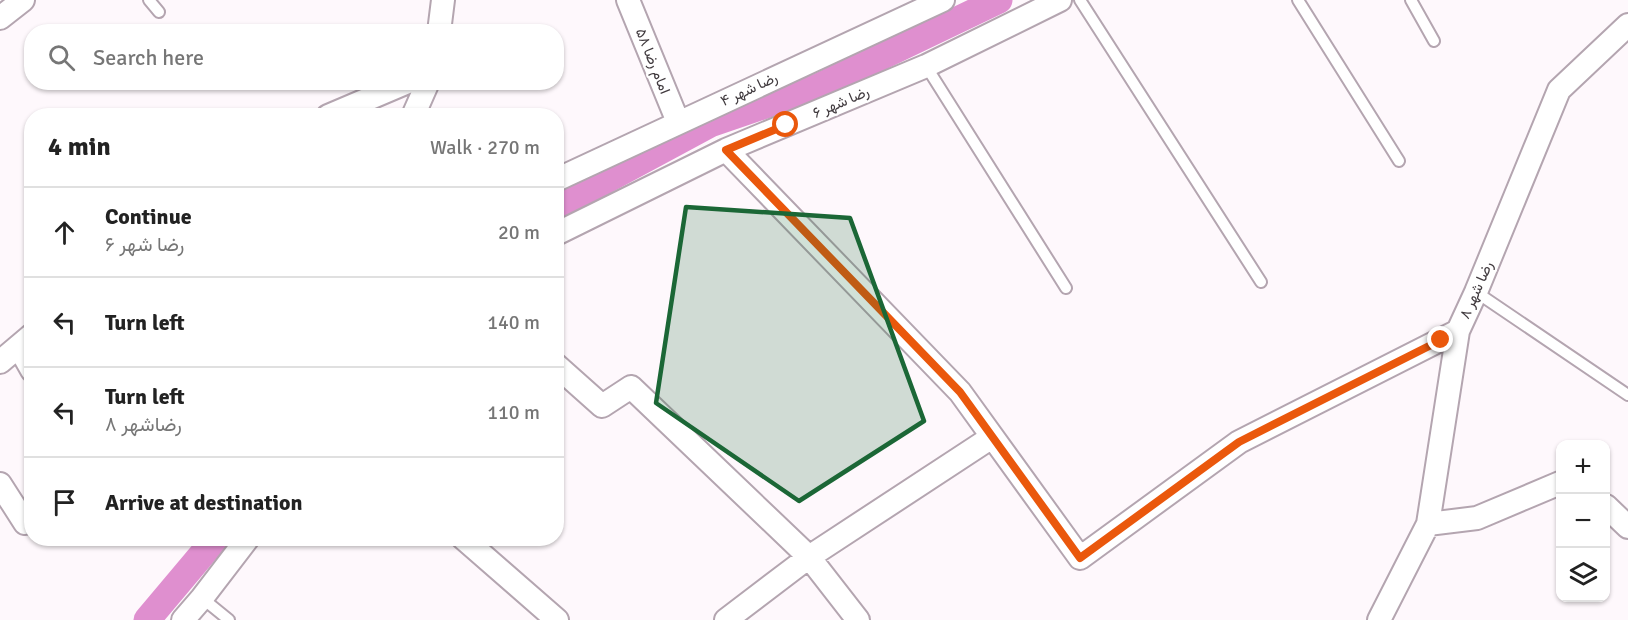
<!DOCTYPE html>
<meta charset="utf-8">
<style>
:root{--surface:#fff;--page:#f6f6f6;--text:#222;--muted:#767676;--line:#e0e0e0}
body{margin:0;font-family:Signika,Vazirmatn,sans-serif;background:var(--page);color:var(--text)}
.controls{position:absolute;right:18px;bottom:18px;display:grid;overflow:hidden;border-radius:12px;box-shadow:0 2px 4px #0004}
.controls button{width:54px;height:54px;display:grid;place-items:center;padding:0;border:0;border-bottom:2px solid var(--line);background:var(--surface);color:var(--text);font:30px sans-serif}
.stop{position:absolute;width:18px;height:18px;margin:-14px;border:4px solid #ea580c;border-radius:50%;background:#fff}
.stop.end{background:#ea580c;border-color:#fff;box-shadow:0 2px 6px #0008}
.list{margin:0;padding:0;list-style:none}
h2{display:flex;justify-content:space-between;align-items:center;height:78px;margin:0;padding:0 24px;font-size:26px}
h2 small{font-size:20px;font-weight:400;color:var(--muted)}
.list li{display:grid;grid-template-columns:39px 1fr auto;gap:18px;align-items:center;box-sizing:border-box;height:90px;padding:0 24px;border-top:2px solid var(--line)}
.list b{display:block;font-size:22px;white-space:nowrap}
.list p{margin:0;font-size:20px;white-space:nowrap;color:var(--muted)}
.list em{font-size:20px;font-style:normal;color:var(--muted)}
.icon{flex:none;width:33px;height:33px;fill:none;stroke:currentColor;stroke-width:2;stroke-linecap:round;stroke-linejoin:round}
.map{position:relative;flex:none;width:1628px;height:620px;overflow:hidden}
.search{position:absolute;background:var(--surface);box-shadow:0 2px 4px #0004;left:24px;top:24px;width:540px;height:66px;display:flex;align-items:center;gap:15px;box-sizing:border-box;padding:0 21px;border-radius:24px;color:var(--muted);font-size:22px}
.panel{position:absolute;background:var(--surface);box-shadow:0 2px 4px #0004;left:24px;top:108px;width:540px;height:438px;border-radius:24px}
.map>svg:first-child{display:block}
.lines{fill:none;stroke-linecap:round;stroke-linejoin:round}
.canal{stroke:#df8fcf;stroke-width:27}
.lane-casing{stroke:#b4a5b0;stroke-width:14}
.street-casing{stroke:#b4a5b0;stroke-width:26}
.lane{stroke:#fff;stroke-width:10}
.street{stroke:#fff;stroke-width:22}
.route{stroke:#ea580c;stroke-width:8}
.marked{fill:#1b6736;fill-opacity:0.2;stroke:#1b6736;stroke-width:4.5;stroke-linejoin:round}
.labels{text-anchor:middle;stroke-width:4.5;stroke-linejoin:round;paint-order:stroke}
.street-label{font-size:15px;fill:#403a3e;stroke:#fff}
</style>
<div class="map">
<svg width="1628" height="620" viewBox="0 0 1628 620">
<rect width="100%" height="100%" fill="#fef8fc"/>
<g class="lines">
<!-- canal -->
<path class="canal" d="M 556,207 L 710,124 L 818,87 L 999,0
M 147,620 L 216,538"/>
<defs>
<path id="lane" d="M 149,0 L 159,12
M 1080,0 L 1261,282
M 1298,0 L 1399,161
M 1411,0 L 1434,41
M 926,66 L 1066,288
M 1476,292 L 1628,395
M 202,598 L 229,620"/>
<path id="street" d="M 628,0 L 678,122
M 0,18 L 23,0
M 439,32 L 443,0
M 328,116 L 408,82
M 413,116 L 428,82
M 726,150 L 960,392 L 1080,558 L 1239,442 L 1458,331
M 556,180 L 943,0
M 556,234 L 726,150 L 926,66 L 1060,0
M 19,347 L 32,370
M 0,362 L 32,335
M 556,365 L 602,406 L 631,387 L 809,557 L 858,620
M 0,484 L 25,523
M 1606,506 L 1628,527
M 1428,524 L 1477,518 L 1560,483
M 463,538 L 557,620
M 183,620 L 202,598 L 248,538
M 726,620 L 809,557 L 992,437
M 1379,620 L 1428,524 L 1458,331 L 1476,292 L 1559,90 L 1628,25"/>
</defs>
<!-- lane casing -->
<use href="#lane" class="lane-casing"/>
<!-- street casing -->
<use href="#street" class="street-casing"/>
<!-- lane -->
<use href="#lane" class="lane"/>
<!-- street -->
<use href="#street" class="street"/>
</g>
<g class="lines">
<!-- route -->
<path class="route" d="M 786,125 L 726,150 L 960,392 L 1080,558 L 1239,442 L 1441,340"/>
</g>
<!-- marked area -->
<path class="marked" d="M 686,207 L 850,218 L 924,421 L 799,501 L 656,403 Z"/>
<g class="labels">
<!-- street labels -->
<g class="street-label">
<text transform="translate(653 61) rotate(68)" y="5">امام رضا ۵۸</text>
<text transform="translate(749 89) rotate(-25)" y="5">رضا شهر ۴</text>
<text transform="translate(841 102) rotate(-23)" y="5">رضا شهر ۶</text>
<text transform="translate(1476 290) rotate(-66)" y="5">رضا شهر ۸</text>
</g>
</g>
</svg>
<div class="controls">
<button>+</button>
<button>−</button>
<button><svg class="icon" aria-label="layers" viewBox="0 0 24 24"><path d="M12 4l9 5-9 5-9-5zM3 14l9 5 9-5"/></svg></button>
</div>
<div class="stop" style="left:786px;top:125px"></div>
<div class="stop end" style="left:1441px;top:340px"></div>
<div class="search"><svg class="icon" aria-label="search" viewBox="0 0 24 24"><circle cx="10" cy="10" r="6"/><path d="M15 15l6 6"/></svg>Search here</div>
<section class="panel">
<h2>4 min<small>Walk · 270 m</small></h2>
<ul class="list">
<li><svg class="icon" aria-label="ahead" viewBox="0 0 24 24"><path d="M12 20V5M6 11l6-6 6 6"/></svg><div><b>Continue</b><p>رضا شهر ۶</p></div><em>20 m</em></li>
<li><svg class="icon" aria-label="left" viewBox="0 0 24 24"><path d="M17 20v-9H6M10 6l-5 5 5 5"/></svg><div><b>Turn left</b></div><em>140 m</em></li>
<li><svg class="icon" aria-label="left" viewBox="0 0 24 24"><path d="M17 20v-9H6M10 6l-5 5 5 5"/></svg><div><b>Turn left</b><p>رضاشهر ۸</p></div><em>110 m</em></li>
<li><svg class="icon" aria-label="arrive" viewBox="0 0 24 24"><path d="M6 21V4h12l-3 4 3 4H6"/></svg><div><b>Arrive at destination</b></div></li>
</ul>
</section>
</div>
